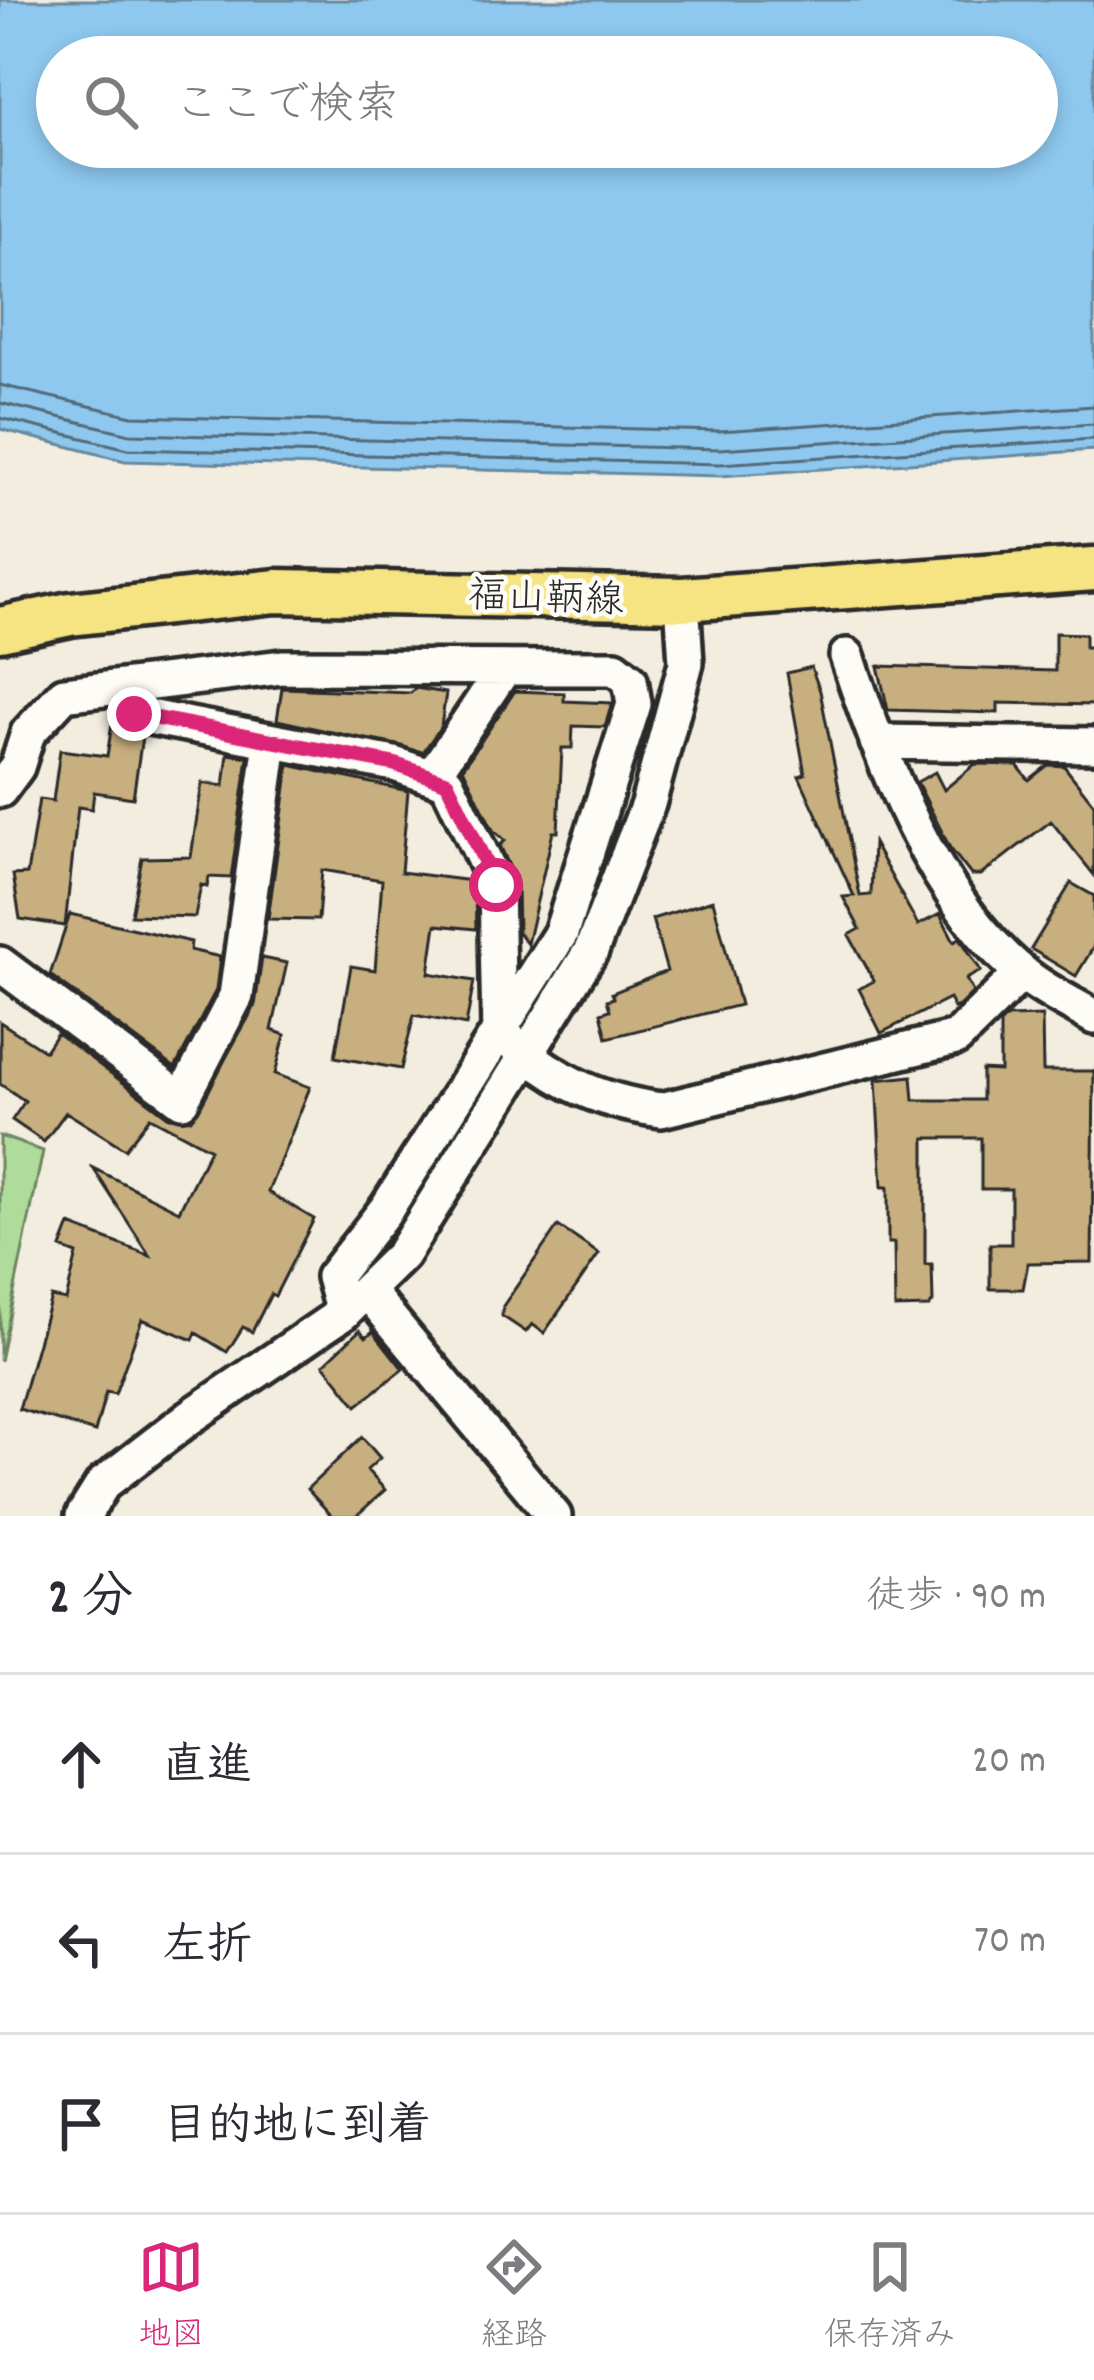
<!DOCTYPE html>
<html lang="ja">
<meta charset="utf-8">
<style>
:root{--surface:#fff;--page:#f2f2f3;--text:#2b2b33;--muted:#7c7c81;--line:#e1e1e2;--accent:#db2777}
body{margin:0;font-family:Dekko,"Klee One",sans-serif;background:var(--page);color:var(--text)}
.stop{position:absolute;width:36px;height:36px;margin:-27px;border:9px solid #db2777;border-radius:50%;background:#fff}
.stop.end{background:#db2777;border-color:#fff;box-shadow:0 3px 12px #0008}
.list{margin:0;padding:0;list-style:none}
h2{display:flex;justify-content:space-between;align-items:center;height:156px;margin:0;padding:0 48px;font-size:51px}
h2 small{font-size:39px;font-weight:400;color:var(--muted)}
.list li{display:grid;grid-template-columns:78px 1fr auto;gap:36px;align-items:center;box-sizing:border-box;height:180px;padding:0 48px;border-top:3px solid var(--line)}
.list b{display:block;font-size:45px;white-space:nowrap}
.list em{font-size:39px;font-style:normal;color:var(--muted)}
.icon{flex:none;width:66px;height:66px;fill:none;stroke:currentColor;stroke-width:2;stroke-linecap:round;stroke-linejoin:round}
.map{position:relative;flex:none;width:1094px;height:1516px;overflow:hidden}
.search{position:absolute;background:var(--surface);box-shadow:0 6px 18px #0003;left:36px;right:36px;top:36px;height:132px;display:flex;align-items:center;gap:30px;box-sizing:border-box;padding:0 42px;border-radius:66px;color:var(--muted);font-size:45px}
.sheet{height:696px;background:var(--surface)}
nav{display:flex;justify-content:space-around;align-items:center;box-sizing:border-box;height:168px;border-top:3px solid var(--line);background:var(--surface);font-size:33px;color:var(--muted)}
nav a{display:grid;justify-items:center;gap:6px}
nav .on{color:var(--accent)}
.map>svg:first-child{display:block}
.green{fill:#afdc9b;stroke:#6d8463;stroke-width:3}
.water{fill:#8ec8ee;stroke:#6689a0;stroke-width:3;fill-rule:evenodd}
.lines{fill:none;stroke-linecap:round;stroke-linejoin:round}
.shore{stroke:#536a79;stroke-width:3}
.building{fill:#c8af7f;stroke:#2b2b2b;stroke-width:3}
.minor-casing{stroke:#2b2b2b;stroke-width:42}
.major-casing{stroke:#2b2b2b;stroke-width:51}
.minor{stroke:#fdfcf7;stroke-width:33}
.major{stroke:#f6e381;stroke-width:42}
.route{stroke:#db2777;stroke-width:15}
.labels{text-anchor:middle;stroke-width:9;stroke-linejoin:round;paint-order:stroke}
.street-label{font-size:39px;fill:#2b2b2b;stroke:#fdfcf7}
</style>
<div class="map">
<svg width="1094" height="1516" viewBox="0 0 1094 1516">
<rect width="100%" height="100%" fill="#f2eddf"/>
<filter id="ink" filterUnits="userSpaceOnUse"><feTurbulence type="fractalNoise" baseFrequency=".00833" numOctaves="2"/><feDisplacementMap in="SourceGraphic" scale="24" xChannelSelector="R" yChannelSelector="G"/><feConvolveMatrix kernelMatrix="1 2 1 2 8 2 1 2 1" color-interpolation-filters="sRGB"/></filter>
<g filter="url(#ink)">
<!-- green -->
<path class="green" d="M 0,1136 L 43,1151 L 0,1361 Z"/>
<!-- water -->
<path class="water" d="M 0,0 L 1094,0 L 1094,450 L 720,476 L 125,461 L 0,429 ZM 57,57 L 1037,57 L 1037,147 L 57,147 Z"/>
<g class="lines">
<!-- shore -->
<path class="shore" d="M 0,385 L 132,416 L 719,431 L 1094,406
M 0,403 L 130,434 L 719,449 L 1094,424
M 0,418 L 128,449 L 720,464 L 1094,439"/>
</g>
<!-- building -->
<path class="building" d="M 1055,633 L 1085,634 L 1085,647 L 1094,647 L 1094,705 L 998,703 L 998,713 L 888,710 L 878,666 L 1055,671 Z
M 811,667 L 820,691 L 860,896 L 871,895 L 873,843 L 918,925 L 940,914 L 954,941 L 960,938 L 981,971 L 966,979 L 973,992 L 959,1006 L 954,1008 L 949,999 L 881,1033 L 859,989 L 874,981 L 849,935 L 860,929 L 843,897 L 854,896 L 799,776 L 805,774 L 787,673 Z
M 282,688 L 411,693 L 415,688 L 446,693 L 441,726 L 423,752 L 277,720 Z
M 515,691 L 564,693 L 564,701 L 612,703 L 605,727 L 573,726 L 572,748 L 562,748 L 558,832 L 553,832 L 527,944 L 518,932 L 517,884 L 500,845 L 505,841 L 493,830 L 463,768 Z
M 112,724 L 142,737 L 133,798 L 94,792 L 92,809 L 78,807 L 65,926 L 20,919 L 13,875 L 27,874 L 39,799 L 53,801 L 60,750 L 107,756 Z
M 228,754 L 248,757 L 231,878 L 209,877 L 207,887 L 201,885 L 195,917 L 131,915 L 142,858 L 191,857 L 202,783 L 224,786 Z
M 975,764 L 1017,765 L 1029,780 L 1048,765 L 1064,766 L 1094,804 L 1094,875 L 1051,821 L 981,875 L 971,875 L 950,848 L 917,782 L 935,772 L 944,790 Z
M 289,765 L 408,791 L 401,872 L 471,881 L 475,890 L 476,929 L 436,925 L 429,973 L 474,981 L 466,1025 L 414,1015 L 401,1069 L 335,1057 L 351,966 L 375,970 L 382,880 L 322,870 L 318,920 L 268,919 Z
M 1071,883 L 1094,896 L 1094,946 L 1076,976 L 1031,949 Z
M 713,900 L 740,1005 L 607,1038 L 601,1013 L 610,1010 L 607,1000 L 614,998 L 612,993 L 667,971 L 652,919 Z
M 70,914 L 191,942 L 190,950 L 220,957 L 216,990 L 175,1068 L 50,975 Z
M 262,958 L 287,963 L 272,1030 L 285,1035 L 275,1074 L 310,1087 L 268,1192 L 314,1219 L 275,1296 L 271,1294 L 252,1332 L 243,1327 L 227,1352 L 196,1333 L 193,1340 L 142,1319 L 115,1394 L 106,1392 L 95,1432 L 19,1409 L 51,1297 L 66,1300 L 77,1254 L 61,1248 L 70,1225 L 150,1256 L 93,1168 L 179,1211 L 210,1149 L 150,1117 L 125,1149 L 66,1112 L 44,1142 L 12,1120 L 25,1101 L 0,1084 L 0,1022 L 45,1051 L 57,1033 L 169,1117 L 191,1119 L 255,1006 Z
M 1042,1016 L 1043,1071 L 1094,1071 L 1092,1262 L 1028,1263 L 1023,1289 L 990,1289 L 990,1244 L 1011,1244 L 1011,1189 L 981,1189 L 981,1138 L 925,1138 L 925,1265 L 932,1265 L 933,1302 L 929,1307 L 895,1308 L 894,1243 L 888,1243 L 888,1187 L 882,1187 L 876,1080 L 912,1076 L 914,1100 L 982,1100 L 982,1070 L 1000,1071 L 1000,1024 L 1007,1017 Z
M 558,1226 L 599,1254 L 544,1333 L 532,1324 L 526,1332 L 502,1316 L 503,1306 Z
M 360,1330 L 366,1337 L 373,1331 L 403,1369 L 357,1406 L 324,1364 Z
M 362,1437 L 380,1458 L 367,1470 L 385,1490 L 356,1516 L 332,1516 L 307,1489 Z"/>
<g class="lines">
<defs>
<path id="minor" d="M 847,656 C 882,762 934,902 1024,974 C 1044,991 1071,1003 1094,1017
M 133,714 L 394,764 L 447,782 L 496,885 L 499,1030 C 548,1077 593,1101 661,1110 L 956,1038 L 1022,973
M 877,742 L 1094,745
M 432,776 L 504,669
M 0,790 L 17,767 L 28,733 L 64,694 L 282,667 L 615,668 L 630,680 L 634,704 L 561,933 L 387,1208 L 333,1277 L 343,1313
M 0,964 L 182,1100 L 236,996 L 271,742
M 368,1292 L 554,1516
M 83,1516 L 103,1484 L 190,1417 L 343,1313 L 402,1255 L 591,951 L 648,804 L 686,663 L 682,599"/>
<path id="major" d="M 0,629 L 70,614 L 276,591 L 682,599 L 1094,569"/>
</defs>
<!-- minor casing -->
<use href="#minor" class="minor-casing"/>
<!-- major casing -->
<use href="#major" class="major-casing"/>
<!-- minor -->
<use href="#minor" class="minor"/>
<!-- major -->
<use href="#major" class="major"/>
</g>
</g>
<g class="lines" filter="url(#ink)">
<!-- route -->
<path class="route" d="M 134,714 L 394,764 L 447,782 L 496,885"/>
</g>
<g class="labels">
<!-- street labels -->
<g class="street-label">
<text transform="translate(546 595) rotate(2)" y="14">福山鞆線</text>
</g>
</g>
</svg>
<div class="stop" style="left:496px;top:885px"></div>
<div class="stop end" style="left:134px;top:714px"></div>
<div class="search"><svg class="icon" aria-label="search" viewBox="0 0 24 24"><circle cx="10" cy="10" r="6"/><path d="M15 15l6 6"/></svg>ここで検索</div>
</div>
<section class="sheet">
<h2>2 分<small>徒歩 · 90 m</small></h2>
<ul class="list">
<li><svg class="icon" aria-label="ahead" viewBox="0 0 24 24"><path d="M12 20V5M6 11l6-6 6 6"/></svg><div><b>直進</b></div><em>20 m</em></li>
<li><svg class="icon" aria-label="left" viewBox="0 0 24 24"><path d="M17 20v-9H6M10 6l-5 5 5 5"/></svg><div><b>左折</b></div><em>70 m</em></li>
<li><svg class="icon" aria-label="arrive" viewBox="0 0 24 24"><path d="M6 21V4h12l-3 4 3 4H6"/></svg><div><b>目的地に到着</b></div></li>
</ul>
</section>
<nav>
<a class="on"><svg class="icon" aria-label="map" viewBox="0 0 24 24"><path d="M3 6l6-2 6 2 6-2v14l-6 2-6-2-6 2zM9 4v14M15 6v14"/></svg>地図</a>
<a><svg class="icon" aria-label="directions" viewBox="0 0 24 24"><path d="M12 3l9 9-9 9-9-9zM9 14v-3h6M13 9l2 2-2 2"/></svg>経路</a>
<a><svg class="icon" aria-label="saved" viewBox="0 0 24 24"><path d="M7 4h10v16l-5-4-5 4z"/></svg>保存済み</a>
</nav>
